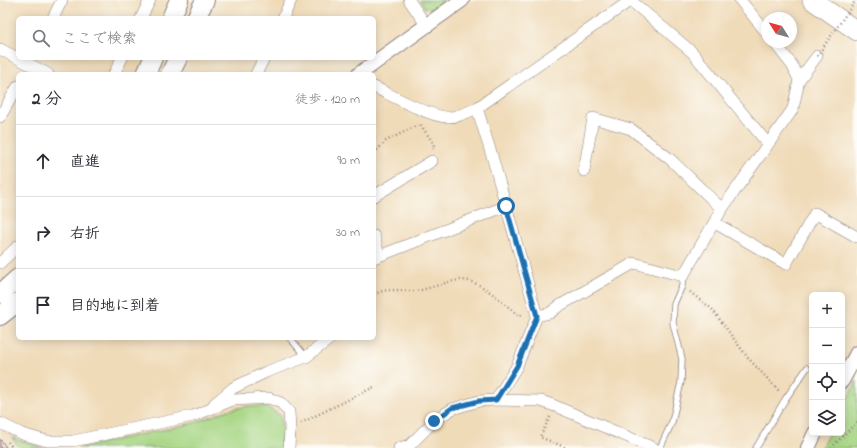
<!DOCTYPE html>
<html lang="ja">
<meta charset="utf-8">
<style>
:root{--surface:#fff;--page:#f2f2f3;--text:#2b2b33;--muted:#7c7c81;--line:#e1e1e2}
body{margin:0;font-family:"Indie Flower","Klee One",sans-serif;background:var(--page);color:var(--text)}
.controls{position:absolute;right:12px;bottom:12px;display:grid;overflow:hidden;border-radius:6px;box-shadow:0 2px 10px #0003}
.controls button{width:36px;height:36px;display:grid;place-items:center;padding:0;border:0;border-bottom:1px solid var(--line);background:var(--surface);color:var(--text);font:20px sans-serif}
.compass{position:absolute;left:761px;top:12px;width:36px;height:36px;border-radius:50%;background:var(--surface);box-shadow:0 2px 10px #0003;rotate:307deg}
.stop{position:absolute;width:12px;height:12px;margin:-9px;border:3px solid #1f6fb2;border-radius:50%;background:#fff}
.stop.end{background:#1f6fb2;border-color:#fff;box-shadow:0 1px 4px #0008}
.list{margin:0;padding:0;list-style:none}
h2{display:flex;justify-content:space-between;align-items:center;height:52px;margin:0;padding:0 16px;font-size:17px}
h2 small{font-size:13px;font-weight:400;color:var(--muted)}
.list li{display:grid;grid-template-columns:26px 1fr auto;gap:12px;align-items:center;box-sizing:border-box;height:72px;padding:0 16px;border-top:1px solid var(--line)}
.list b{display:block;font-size:15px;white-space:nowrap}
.list em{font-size:13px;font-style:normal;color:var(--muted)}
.icon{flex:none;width:22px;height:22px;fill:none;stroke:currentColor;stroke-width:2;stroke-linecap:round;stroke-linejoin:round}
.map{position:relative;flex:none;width:857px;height:448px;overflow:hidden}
.search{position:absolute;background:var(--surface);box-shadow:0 2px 10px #0003;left:16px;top:16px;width:360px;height:44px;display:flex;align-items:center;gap:10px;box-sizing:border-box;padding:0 14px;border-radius:6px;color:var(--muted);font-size:15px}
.panel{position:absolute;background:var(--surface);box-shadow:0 2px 10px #0003;left:16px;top:72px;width:360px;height:268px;border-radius:6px}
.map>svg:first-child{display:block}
.green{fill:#a6d582;stroke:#647c5e}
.building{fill:#d9a4bd}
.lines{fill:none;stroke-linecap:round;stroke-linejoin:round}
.service-casing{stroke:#897e7a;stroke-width:7}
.minor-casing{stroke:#897e7a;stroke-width:12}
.tertiary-casing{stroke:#897e7a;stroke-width:16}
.primary-casing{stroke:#897e7a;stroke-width:20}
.trunk-casing{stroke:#897e7a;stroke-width:20}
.path{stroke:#897e7a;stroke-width:2.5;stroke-dasharray:1 3;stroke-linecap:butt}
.service{stroke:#fff;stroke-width:5.5}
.minor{stroke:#fff;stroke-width:11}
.tertiary{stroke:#fff;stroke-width:14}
.primary{stroke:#fff;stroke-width:18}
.trunk{stroke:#fff;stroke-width:19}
.path-bridge{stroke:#897e7a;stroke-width:2.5;stroke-dasharray:1 3;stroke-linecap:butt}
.route{stroke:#1f6fb2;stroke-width:5}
</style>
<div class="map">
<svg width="857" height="448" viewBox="0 0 857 448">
<rect width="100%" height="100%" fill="#fdfcf7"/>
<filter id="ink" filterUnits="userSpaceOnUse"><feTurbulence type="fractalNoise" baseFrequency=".025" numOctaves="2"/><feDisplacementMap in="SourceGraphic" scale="8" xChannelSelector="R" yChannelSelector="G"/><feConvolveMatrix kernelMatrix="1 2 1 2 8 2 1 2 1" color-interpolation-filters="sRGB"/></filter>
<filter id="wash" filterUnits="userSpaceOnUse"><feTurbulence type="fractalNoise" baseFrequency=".012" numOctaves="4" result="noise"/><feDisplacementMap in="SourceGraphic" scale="16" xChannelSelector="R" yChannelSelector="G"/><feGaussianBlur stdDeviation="0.9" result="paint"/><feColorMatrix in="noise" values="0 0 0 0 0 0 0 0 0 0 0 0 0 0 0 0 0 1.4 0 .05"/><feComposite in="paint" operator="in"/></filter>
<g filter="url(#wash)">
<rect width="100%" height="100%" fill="#f0dbb9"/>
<!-- green -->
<path class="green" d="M 420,0 L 444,0 L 432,9 L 425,8 Z
M 857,381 L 857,448 L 821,448 L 829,433 L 842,433 L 842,409 Z
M 248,406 L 266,407 L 280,415 L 282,430 L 281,448 L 78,448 L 194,423 L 228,410 Z
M 12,438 L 44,448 L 20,448 Z"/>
<g id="blocks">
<!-- building -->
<path class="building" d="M 0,439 L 6,447 L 0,448 Z"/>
</g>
</g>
<g filter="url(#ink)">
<use href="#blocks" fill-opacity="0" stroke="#897e7a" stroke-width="1"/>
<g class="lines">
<defs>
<path id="service" d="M 290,338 L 306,357
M 660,448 L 672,422 L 681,382 L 682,359 L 673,323 L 674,304 L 682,286 L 683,276
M 756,448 L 786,398 L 807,368"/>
<path id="minor" d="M 409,0 L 426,25
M 630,0 L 692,52 L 768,144
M 740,0 L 767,33
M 53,18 L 62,0
M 141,18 L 150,0
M 283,18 L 291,0
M 774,42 L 792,65 L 799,80
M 0,49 L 48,74
M 114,74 L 122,58
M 256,74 L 264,58
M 374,87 C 391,95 430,117 447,117 C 457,118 467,112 477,108 L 631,0
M 477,108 L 492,156 L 537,316
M 0,117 L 18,86
M 584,171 L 593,118 L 631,129 L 670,159 L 722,209
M 374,196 L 432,161
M 715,223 L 786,264 L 815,213 L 857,237
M 374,236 L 379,255
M 374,258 L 506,206
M 0,263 L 18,246
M 496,400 L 541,401 L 555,406 L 654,448
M 214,404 L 233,388 L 266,372 L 306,357 L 331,338
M 0,423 L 22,434 L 47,441 L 73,441 L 193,416 L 233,400 L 269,398 L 281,403 L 289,412 L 290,429 L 289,448
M 399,448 L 410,445 L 434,421 L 452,409 L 479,401 L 496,400 L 517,366 L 537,316 L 550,313 L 559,306 L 634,263 L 683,276 L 722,209 L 793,109 L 799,80 L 817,56"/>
<path id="tertiary" d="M 359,74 L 462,0
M 842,381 L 857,353
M 808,448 L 815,433"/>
<path id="primary" d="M 171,18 L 179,0
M 196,18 L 205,0
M 146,74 L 153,58
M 170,74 L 178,58
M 0,294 L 18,278
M 0,316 L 18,302"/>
<path id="trunk" d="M 812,0 L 857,31"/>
</defs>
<!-- service casing -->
<use href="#service" class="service-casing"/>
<!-- minor casing -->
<use href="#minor" class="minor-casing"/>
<!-- tertiary casing -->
<use href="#tertiary" class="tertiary-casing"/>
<!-- primary casing -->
<use href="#primary" class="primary-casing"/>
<!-- trunk casing -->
<use href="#trunk" class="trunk-casing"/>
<!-- path -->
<path class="path" d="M 374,153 L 386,141 L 420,124 L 434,144 L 433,149
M 690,292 L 712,309 L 748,358 L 780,392
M 374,295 C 386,287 399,291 413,291 C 429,290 445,281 461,280 C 481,280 503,303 518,315 L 524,315
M 550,417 L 540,437 L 567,448
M 301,423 L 374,387
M 8,442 L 13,448
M 831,448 L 857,422"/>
<!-- service -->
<use href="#service" class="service"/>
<!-- minor -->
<use href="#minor" class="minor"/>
<!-- tertiary -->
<use href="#tertiary" class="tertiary"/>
<!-- primary -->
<use href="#primary" class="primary"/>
<!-- trunk -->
<use href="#trunk" class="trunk"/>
<!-- path-bridge -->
<path class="path-bridge" d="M 817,56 L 856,0"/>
</g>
</g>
<g class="lines" filter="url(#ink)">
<!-- route -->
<path class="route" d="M 434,421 L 452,408 L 479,401 L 496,400 L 517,366 L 537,316 L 506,206"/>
</g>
</svg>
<div class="controls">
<button>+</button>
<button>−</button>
<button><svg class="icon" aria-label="locate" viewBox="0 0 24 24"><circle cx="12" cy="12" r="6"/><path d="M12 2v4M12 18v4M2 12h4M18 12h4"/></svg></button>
<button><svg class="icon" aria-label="layers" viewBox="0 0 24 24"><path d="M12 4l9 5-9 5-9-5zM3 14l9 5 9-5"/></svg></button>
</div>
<svg class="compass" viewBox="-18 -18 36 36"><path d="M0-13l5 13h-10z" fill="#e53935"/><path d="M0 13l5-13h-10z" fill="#7c7c81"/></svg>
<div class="stop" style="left:506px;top:206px"></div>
<div class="stop end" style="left:434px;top:421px"></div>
<div class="search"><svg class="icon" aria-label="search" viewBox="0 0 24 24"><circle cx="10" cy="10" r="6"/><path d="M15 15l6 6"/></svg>ここで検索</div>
<section class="panel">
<h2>2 分<small>徒歩 · 120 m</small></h2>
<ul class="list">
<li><svg class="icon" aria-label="ahead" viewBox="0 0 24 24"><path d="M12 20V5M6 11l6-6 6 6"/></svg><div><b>直進</b></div><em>90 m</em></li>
<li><svg class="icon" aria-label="right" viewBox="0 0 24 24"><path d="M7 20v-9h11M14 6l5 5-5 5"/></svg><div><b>右折</b></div><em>30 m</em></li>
<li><svg class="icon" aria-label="arrive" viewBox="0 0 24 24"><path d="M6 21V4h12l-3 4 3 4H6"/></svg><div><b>目的地に到着</b></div></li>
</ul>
</section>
</div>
